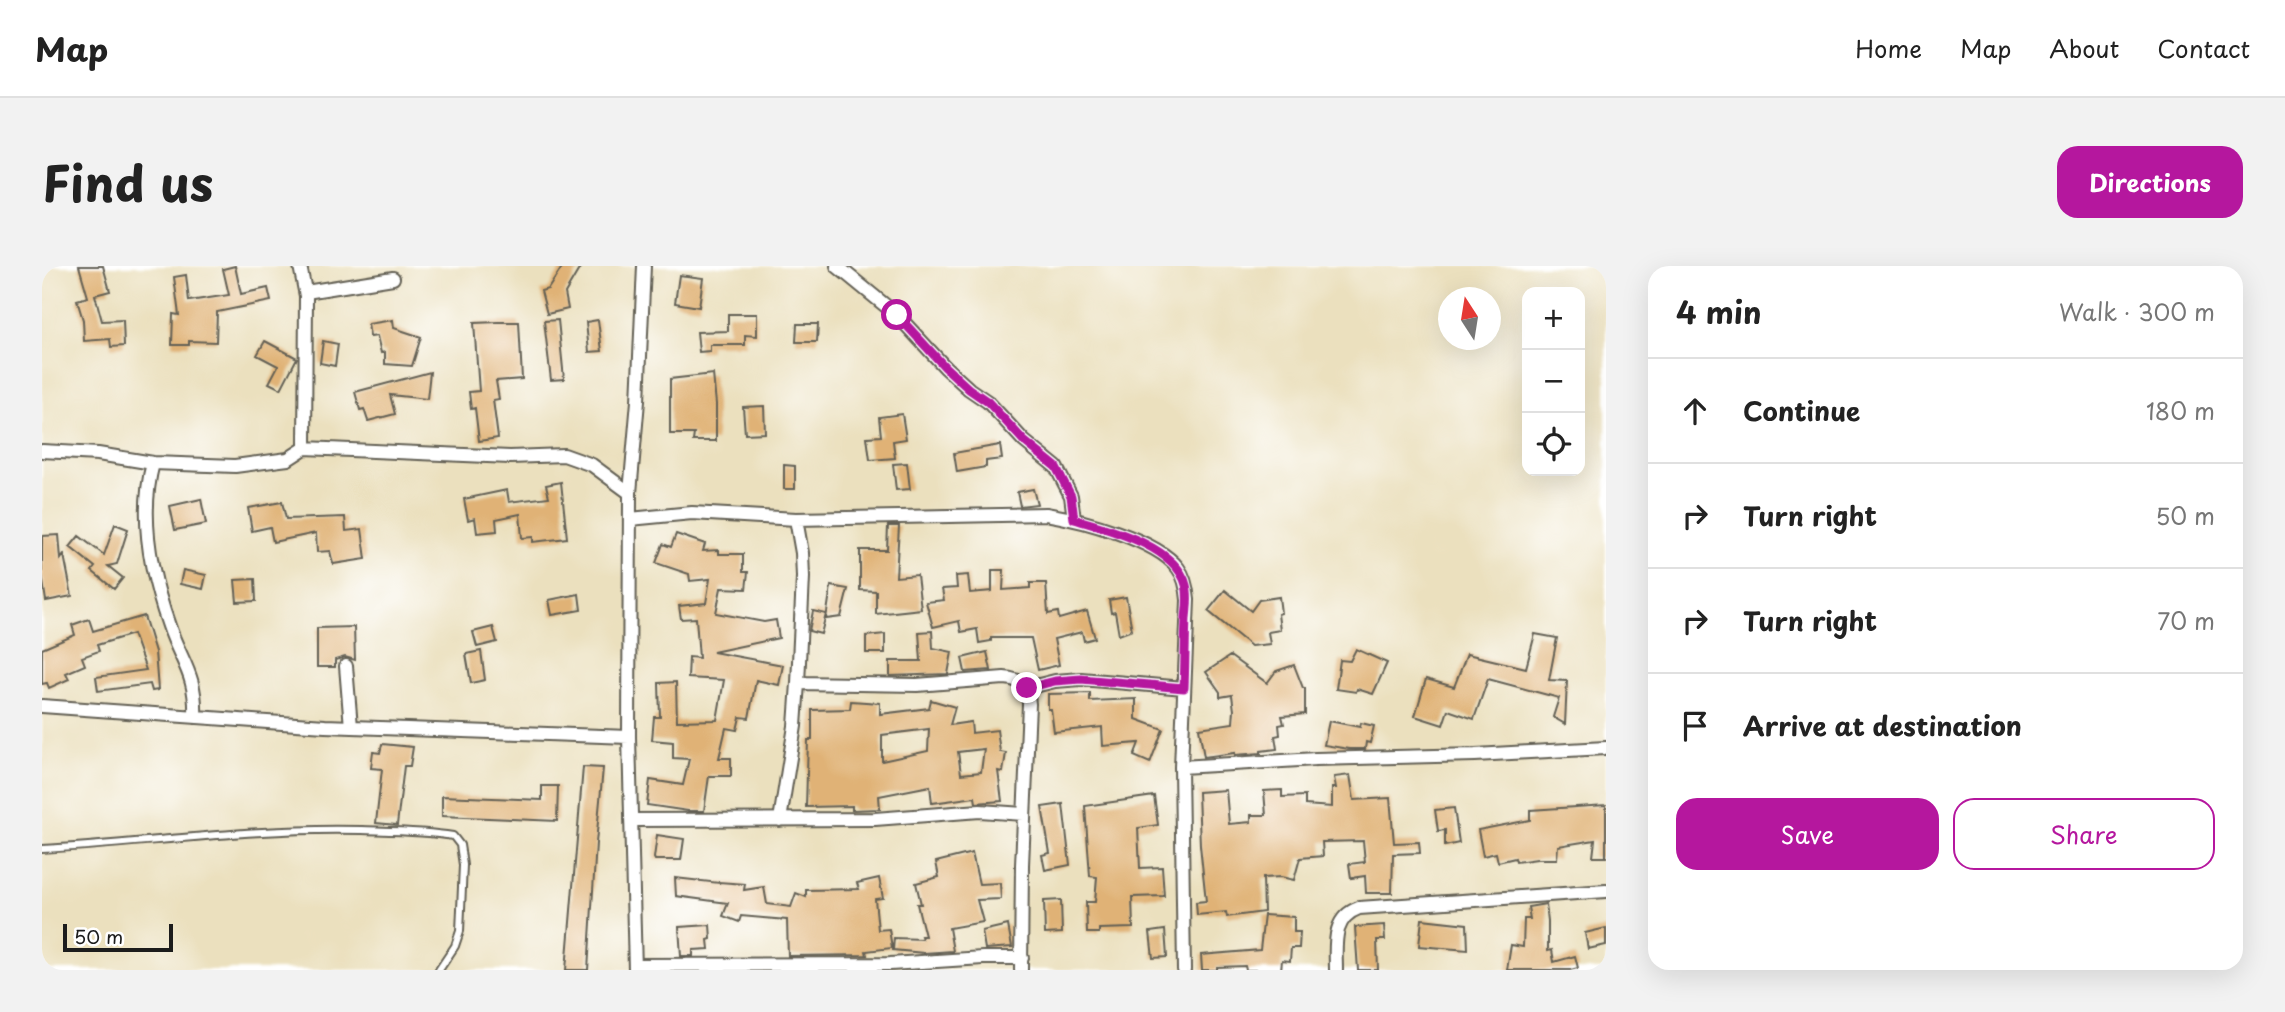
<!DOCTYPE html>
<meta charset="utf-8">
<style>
:root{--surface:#fff;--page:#f2f2f2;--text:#222;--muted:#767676;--line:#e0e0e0;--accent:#b5179e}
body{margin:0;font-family:"Playpen Sans",sans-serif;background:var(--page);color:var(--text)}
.controls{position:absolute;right:21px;top:21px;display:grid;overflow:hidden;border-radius:14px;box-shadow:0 7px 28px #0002}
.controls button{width:63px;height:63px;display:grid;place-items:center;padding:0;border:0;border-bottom:2px solid var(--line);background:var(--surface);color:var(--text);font:35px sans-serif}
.compass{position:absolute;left:1396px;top:21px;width:63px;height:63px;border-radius:50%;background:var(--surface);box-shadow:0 7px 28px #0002;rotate:348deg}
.scale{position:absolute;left:21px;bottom:18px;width:110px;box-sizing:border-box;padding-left:7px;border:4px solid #1c1c1c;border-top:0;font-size:19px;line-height:24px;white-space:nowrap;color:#1c1c1c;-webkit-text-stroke:5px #fff;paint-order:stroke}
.stop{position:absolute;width:21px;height:21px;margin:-16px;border:5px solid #b5179e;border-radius:50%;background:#fff}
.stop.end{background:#b5179e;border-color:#fff;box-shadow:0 2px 7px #0008}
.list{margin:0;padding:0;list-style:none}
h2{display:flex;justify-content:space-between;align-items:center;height:91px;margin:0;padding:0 28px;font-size:30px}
h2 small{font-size:23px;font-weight:400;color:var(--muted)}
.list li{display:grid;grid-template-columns:46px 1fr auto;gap:21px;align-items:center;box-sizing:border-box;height:105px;padding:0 28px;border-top:2px solid var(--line)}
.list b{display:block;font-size:26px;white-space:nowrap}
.list em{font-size:23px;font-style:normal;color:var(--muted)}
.actions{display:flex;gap:14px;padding:21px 28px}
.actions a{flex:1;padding:16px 0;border:2px solid var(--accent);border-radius:21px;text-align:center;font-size:24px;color:var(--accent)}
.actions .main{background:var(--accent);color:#fff}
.icon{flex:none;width:38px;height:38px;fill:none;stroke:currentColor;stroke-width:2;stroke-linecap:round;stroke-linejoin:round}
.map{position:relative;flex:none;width:1564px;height:704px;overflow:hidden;border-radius:21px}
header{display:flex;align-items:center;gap:42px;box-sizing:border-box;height:98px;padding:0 35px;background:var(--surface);border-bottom:2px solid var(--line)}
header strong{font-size:33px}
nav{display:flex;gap:38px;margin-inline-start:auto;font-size:24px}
.intro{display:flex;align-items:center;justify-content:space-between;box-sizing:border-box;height:168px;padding:0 42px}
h1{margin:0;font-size:49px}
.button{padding:18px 32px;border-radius:21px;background:var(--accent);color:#fff;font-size:24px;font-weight:700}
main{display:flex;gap:42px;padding:0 42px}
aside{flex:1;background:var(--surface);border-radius:21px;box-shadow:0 7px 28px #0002}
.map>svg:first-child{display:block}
.building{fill:#e0b276;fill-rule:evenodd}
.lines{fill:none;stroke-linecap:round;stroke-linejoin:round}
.lane-casing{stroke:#646155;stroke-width:10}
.street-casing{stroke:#646155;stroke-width:16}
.lane{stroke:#fff;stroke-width:6}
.street{stroke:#fff;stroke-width:12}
.route{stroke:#b5179e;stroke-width:9}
</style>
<header>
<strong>Map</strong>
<nav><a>Home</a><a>Map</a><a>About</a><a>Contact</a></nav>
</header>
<div class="intro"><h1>Find us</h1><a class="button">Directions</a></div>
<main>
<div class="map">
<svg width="1564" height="704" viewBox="0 0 1564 704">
<rect width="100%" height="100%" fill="#fff"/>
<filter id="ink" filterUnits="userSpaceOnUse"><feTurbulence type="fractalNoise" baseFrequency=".0143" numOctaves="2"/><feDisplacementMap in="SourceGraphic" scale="14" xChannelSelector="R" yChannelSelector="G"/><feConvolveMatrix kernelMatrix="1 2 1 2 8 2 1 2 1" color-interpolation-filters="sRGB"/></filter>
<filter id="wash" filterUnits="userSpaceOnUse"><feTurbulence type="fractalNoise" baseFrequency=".00686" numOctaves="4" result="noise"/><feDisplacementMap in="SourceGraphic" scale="28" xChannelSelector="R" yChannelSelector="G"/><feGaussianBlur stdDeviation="1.57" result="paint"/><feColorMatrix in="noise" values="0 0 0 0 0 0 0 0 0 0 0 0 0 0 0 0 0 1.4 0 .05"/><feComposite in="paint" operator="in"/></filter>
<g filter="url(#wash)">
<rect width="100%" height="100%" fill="#ebe0be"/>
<g id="blocks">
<!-- building -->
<path class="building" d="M 37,0 L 61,0 L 68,25 L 53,29 L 60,55 L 81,54 L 82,80 L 69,81 L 68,73 L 42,75 L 41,54 L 35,34 L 46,31 Z
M 193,0 L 199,28 L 226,22 L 229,35 L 175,46 L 174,76 L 147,75 L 147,79 L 130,79 L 131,48 L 137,49 L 132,11 L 144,9 L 147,35 L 187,29 L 181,3 Z
M 521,0 L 539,0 L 523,27 L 526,43 L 505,48 L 499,25 L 506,23 Z
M 637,9 L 661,12 L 657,41 L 633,37 Z
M 686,48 L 715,48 L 715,70 L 703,69 L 703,79 L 668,79 L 668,85 L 657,86 L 655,66 L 686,65 Z
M 351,54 L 352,62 L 379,71 L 370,100 L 343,98 L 343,86 L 339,87 L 335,70 L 328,71 L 326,58 Z
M 516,54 L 522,113 L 509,114 L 502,55 Z
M 556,54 L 560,85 L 547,86 L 544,56 Z
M 457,56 L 477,56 L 480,113 L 454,115 L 457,133 L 451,134 L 456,172 L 437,175 L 433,142 L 429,143 L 427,126 L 437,125 L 432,57 Z
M 755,58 L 776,58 L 775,76 L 754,76 Z
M 223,75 L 255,92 L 239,123 L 227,117 L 236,100 L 215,89 Z
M 281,75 L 296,78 L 293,100 L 278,97 Z
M 388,106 L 385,133 L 348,129 L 353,148 L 326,155 L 322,143 L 318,144 L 313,126 Z
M 671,108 L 674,138 L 674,175 L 651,175 L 652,168 L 628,168 L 628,113 Z
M 722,140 L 723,167 L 703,168 L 701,141 Z
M 860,148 L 864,173 L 851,175 L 853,192 L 828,194 L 825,171 L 839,170 L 837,151 Z
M 958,179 L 960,193 L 944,195 L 944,201 L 915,206 L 912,187 Z
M 865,197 L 868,223 L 854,224 L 851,198 Z
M 742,199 L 753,200 L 753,223 L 742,223 Z
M 519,216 L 525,272 L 491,276 L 491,271 L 480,272 L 478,248 L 454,253 L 455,265 L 435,267 L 433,252 L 426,254 L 422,233 L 465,224 L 467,236 L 507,231 L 504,219 Z
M 991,223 L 995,238 L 978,240 L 975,226 Z
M 159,233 L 164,258 L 133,264 L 128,240 Z
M 240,236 L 244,253 L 303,251 L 304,265 L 320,263 L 324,293 L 291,298 L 288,285 L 275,286 L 274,267 L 231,276 L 228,261 L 210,265 L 206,242 Z
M 73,258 L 86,263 L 75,298 L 66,300 L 81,312 L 72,323 L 50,305 L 53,301 L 28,281 L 37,270 L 62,289 Z
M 846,260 L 857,260 L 854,311 L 875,309 L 879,343 L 834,348 L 834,325 L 818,324 L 818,284 L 845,284 Z
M 634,268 L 663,278 L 661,285 L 677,284 L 677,288 L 701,288 L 701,306 L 706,306 L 704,323 L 679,322 L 674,347 L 722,356 L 734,354 L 737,372 L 671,386 L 741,399 L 737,419 L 714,414 L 707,452 L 698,451 L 695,464 L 684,462 L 677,492 L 689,492 L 689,510 L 667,510 L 662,545 L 646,545 L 605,539 L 608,514 L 641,519 L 647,493 L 631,492 L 631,476 L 610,474 L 612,451 L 618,451 L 617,417 L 634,416 L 635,455 L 675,454 L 682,414 L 646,412 L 647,391 L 657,392 L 654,352 L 639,353 L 637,340 L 664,337 L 668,313 L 648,315 L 647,308 L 614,297 L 621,278 L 629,281 Z
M 17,269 L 19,293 L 22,289 L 30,330 L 4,335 L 0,309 L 0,270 Z
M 141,304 L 164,309 L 161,323 L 138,318 Z
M 950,304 L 962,304 L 961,324 L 988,322 L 988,317 L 1004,317 L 1006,348 L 1016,346 L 1017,353 L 1045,345 L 1053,372 L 1042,375 L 1040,366 L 1012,373 L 1017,399 L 996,404 L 989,372 L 949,372 L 949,375 L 937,377 L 935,363 L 919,366 L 917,355 L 891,361 L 884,336 L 902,334 L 900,323 L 915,322 L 914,310 L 926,309 L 928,327 L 950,325 Z
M 213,313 L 214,335 L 195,336 L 193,314 Z
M 789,320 L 806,323 L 799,351 L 784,353 Z
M 1183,324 L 1209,345 L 1217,334 L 1237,331 L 1239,347 L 1236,348 L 1238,364 L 1226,366 L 1228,378 L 1209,380 L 1166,345 Z
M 537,328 L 539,344 L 510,349 L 507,334 Z
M 1084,331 L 1090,364 L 1077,369 L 1073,346 L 1069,347 L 1067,334 Z
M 771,345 L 784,348 L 779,368 L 767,365 Z
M 102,350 L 113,386 L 116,424 L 110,425 L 108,418 L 56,425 L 54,411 L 104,404 L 91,368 L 55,379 L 57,385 L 40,391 L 43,399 L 24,407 L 27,413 L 7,422 L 5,417 L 0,418 L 0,383 L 33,369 L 30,359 L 47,353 L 51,365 Z
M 312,361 L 313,394 L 303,391 L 293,394 L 293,401 L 275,401 L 275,362 Z
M 451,361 L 455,376 L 435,381 L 431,366 Z
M 890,365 L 891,382 L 910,386 L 906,408 L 848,410 L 848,395 L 879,395 L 877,366 Z
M 843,368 L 843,387 L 824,387 L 824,370 Z
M 1493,368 L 1515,372 L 1507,414 L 1525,415 L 1523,458 L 1511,451 L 1517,432 L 1446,413 L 1432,453 L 1406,444 L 1401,459 L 1373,450 L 1384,413 L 1412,421 L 1425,388 L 1484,402 Z
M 1314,383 L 1345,397 L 1331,428 L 1315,423 L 1314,426 L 1294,423 L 1298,394 L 1308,395 Z
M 439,385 L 443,414 L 429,417 L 424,388 Z
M 945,386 L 949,404 L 923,406 L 920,392 Z
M 1188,390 L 1225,417 L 1234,405 L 1252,399 L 1261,422 L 1263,422 L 1263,448 L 1240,450 L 1242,458 L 1237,459 L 1238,469 L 1233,470 L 1235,483 L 1219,485 L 1219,487 L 1193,489 L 1193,487 L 1162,491 L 1157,462 L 1191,457 L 1192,444 L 1190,429 L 1178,431 L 1178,426 L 1164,406 Z
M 1048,427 L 1048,435 L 1094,433 L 1094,453 L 1121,463 L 1108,497 L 1092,490 L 1097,477 L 1061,480 L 1060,461 L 1012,466 L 1009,443 L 1006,443 L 1006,428 Z
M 889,434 L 913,441 L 908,459 L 929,456 L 930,467 L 955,464 L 958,486 L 964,487 L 961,506 L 956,505 L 960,535 L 934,537 L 933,531 L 890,537 L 888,520 L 837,530 L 838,543 L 810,544 L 810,540 L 764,541 L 766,474 L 770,474 L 770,444 L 808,443 L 809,435 L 838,437 L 838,448 L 887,442 ZM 887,463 L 886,485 L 840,495 L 840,469 ZM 942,483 L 939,506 L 919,508 L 916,486 Z
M 1287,455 L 1318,461 L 1319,457 L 1332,460 L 1328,477 L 1324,476 L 1323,483 L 1307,483 L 1282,479 Z
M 340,478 L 371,481 L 368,500 L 362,500 L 355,559 L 334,557 L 340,503 L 329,502 L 331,486 L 338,487 Z
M 541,501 L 561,502 L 554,577 L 546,704 L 524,704 Z
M 1308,509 L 1312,534 L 1348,532 L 1352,577 L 1377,576 L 1378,587 L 1351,588 L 1350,627 L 1324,627 L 1323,610 L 1309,612 L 1307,598 L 1323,596 L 1321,575 L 1280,576 L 1281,590 L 1258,592 L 1252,614 L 1239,611 L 1221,612 L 1222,646 L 1185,651 L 1184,646 L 1155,649 L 1154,636 L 1164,635 L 1158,579 L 1156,526 L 1184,524 L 1187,558 L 1209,556 L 1209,549 L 1224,549 L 1222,525 L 1240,524 L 1240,531 L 1263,530 L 1263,539 L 1290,541 L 1290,522 L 1294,522 L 1292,511 Z
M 500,520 L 516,520 L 515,555 L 400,550 L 400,530 L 500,534 Z
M 1112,530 L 1116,559 L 1096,562 L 1098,602 L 1120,601 L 1122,630 L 1090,631 L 1091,662 L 1057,663 L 1057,667 L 1045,667 L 1044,636 L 1053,636 L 1055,611 L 1048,610 L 1043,540 Z
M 1021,538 L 1028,599 L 1003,604 L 1000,589 L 1008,587 L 1000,541 Z
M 1564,539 L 1564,591 L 1551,591 L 1553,574 L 1516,580 L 1515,593 L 1495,593 L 1474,596 L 1473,592 L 1456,596 L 1454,587 L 1441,590 L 1436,564 L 1488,554 L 1488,544 Z
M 1412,542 L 1417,577 L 1403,580 L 1403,564 L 1396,565 L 1393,544 Z
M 615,569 L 642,573 L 639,594 L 613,594 L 612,592 Z
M 930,587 L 937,618 L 958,617 L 959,633 L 935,634 L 941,656 L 907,662 L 911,685 L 882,687 L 851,684 L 852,672 L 880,673 L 879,670 L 883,670 L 875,638 L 879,638 L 874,617 L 897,611 L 894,596 Z
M 633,612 L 677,617 L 677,616 L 703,618 L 702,624 L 722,621 L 725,638 L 749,641 L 754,627 L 764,631 L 764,624 L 817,623 L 815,617 L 837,612 L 841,632 L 833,633 L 836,664 L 847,663 L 850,682 L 824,685 L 825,689 L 746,690 L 745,654 L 699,650 L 697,656 L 681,650 L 686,637 L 634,630 Z
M 1019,634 L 1020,667 L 1003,668 L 1002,635 Z
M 1504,638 L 1506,655 L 1506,685 L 1510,684 L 1512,696 L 1533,690 L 1536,702 L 1528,704 L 1465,704 L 1469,679 L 1481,681 L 1482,653 L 1488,653 L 1486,641 Z
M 1222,649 L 1252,651 L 1252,666 L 1258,666 L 1257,682 L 1249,682 L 1248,695 L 1240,694 L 1239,704 L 1204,704 L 1203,700 L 1175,701 L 1175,704 L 1160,704 L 1159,689 L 1218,684 Z
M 1380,653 L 1425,658 L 1426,684 L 1377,680 Z
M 668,659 L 669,673 L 666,674 L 667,683 L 651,684 L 651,690 L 639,690 L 637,661 Z
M 966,659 L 970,681 L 943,683 L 940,665 Z
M 1342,659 L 1343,674 L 1335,674 L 1336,704 L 1316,704 L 1313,661 Z
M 1564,662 L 1564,679 L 1546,683 L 1543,667 Z
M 1123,664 L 1125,691 L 1111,692 L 1108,666 Z"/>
</g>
</g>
<g filter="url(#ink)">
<use href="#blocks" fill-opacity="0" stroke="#646155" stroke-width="2"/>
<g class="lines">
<defs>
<path id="lane" d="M 0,583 C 107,577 213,561 320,564 C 351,565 381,565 411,570 L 418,579 L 421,599 L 418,665 L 413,680 L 397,704"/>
<path id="street" d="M 795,0 L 855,49 L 903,101 L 927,123 L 946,136 L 982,175 L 1014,201 L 1029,230 L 1032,253
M 264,26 L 351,12
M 263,182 L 468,191 L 522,189 L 550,199 L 588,227
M 0,185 L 56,188 L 111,197 L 193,200 L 246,193 L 263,182 L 264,30 L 258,0
M 111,197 C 97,249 109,309 127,360 C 139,396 155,409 153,451
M 588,253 L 650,247 L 754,253 L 1004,248 C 1039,254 1114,273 1136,302 C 1143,311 1145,322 1146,334 L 1139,501 L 1142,704
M 304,400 L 309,461
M 756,417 L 875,419 L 962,412 C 980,413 986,421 987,438 L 980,599 L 979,704
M 985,422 L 1013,415 L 1039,413 L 1142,422
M 0,440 L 283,460 L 587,471
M 1139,501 L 1274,493 L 1433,489 L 1564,482
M 589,554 L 833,553 L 938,545 L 982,548
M 738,554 L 753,460 L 756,417 L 761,311 L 760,287 L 754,253
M 593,699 L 848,698 L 941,692 L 980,692
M 593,704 L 587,471 L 588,227 L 596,135 L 602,0
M 1294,704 C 1294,680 1289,652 1317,642 L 1564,625"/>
</defs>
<!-- lane casing -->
<use href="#lane" class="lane-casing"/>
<!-- street casing -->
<use href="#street" class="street-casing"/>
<!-- lane -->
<use href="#lane" class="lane"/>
<!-- street -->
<use href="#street" class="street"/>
</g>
</g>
<g class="lines" filter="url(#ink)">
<!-- route -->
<path class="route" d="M 855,49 L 903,101 L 927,123 L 946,136 L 982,175 L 1014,201 L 1029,230 L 1032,253 C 1066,263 1134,280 1144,319 C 1147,330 1145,341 1144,352 C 1143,375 1143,399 1142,422 L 1039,413 L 1013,415 L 985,422"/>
</g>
</svg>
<div class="controls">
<button>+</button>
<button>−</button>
<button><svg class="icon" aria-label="locate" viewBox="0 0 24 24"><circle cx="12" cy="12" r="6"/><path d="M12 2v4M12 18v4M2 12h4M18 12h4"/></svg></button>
</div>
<svg class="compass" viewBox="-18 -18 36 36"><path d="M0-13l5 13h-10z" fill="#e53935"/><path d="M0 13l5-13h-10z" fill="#767676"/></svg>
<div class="scale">50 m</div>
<div class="stop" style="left:855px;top:49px"></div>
<div class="stop end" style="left:985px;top:422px"></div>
</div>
<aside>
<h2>4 min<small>Walk · 300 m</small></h2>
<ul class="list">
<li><svg class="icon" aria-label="ahead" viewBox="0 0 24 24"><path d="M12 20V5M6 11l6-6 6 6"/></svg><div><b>Continue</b></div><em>180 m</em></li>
<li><svg class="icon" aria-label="right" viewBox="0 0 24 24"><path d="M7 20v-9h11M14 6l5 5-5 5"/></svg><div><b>Turn right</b></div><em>50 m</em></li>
<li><svg class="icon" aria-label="right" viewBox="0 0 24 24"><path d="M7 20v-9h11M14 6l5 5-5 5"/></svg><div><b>Turn right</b></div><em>70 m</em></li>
<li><svg class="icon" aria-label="arrive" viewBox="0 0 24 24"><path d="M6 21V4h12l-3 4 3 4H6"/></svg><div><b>Arrive at destination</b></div></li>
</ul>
<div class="actions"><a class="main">Save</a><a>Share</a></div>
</aside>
</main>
